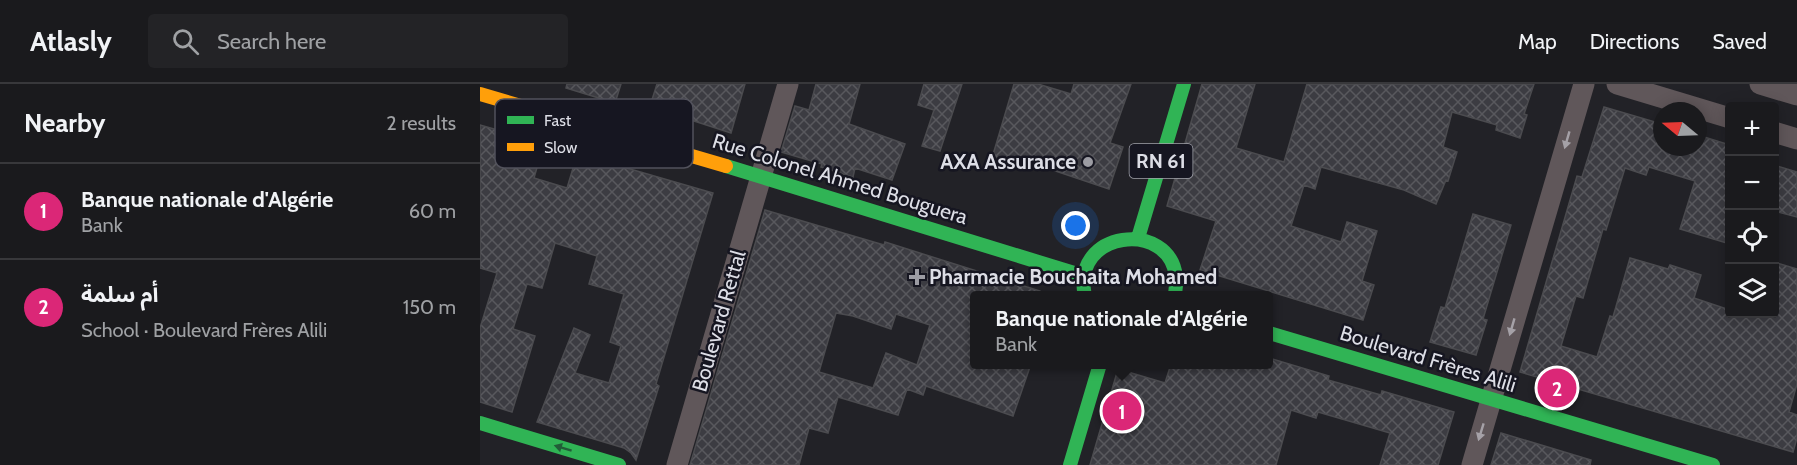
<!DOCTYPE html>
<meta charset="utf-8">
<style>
:root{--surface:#1a1a1d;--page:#232326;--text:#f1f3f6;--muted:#9fa1a4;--line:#38383b;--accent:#db2777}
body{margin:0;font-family:Cabin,"Noto Sans Arabic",sans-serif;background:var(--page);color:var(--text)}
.controls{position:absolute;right:18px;top:18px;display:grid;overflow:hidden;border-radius:6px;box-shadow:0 3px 15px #0003}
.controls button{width:54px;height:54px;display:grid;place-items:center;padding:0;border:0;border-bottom:2px solid var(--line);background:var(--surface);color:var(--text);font:30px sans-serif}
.compass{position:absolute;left:1173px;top:18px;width:54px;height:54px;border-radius:50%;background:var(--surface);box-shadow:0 3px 15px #0003;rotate:289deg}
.you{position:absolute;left:596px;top:142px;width:21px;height:21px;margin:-15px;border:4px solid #fff;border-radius:50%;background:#1a73e8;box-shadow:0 0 0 9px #1a73e833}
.badge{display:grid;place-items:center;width:39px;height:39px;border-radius:50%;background:var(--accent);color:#fff;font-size:20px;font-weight:700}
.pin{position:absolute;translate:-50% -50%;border:3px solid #fff;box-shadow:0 2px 6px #0006}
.popup{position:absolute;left:490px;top:207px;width:303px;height:78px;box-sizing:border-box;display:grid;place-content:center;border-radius:6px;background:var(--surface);filter:drop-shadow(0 2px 4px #0005);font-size:20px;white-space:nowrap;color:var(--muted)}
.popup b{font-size:22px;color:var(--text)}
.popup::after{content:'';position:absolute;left:50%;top:100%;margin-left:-12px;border:12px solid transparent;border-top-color:var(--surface)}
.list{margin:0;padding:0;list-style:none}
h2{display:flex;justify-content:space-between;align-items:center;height:78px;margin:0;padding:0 24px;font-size:26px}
h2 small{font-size:20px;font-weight:400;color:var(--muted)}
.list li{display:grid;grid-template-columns:39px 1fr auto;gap:18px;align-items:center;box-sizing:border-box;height:96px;padding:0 24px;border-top:2px solid var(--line)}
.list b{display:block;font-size:22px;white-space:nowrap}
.list p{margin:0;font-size:20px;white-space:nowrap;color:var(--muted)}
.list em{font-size:20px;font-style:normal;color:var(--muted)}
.icon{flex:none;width:33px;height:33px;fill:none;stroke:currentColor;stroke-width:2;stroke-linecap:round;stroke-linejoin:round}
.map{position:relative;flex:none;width:1317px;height:381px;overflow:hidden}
header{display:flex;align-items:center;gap:36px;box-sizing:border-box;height:84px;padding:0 30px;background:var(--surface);border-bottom:2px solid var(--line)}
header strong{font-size:28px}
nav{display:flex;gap:33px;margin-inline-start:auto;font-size:21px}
.search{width:420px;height:54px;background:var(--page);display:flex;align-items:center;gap:15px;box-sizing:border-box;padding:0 21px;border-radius:6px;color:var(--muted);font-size:22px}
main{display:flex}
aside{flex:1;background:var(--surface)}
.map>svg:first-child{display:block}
.building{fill:url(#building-cross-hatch);stroke:#4b4b4f;stroke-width:1.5;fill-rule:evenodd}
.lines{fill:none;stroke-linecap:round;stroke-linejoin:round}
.street{stroke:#60575a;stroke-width:21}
.fast{stroke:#30b455;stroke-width:14}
.slow{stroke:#ff9f0a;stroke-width:14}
.oneway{fill:#a5a1a7}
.oneway2{fill:#225d38}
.poi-dot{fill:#9c9ca3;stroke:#161621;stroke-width:2}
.labels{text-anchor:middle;stroke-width:5;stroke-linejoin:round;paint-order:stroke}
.shield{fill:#161621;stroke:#a1a2ab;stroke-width:1.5}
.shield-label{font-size:20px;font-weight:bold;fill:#dddee6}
.poi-label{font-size:21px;font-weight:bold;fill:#dddee6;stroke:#161621;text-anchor:end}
.street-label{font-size:21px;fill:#dddee6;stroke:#161621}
.key{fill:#161621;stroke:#52525c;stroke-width:1.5}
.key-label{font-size:16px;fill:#dddee6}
</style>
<header>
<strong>Atlasly</strong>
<div class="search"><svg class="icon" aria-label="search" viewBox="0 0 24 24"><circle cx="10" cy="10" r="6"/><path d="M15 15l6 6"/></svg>Search here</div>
<nav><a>Map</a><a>Directions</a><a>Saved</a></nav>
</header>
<main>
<aside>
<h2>Nearby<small>2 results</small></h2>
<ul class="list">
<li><span class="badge">1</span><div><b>Banque nationale d'Algérie</b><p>Bank</p></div><em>60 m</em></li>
<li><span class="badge">2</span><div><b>أم سلمة</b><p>School · Boulevard Frères Alili</p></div><em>150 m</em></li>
</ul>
</aside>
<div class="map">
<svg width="1317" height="381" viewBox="0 0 1317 381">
<defs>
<pattern id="building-cross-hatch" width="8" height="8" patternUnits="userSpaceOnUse" patternTransform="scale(1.5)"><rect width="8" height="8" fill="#3c3c42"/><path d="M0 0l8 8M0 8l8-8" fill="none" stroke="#58585d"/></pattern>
</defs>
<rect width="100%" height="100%" fill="#222227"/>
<!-- building -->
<path class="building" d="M 87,0 L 141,0 L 135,19 L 86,4 Z
M 177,0 L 265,0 L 251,49 L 211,36 L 212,34 L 170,22 Z
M 336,0 L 380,0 L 369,40 L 425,60 L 412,96 L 375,84 L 373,93 L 341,83 L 342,80 L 301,68 L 315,22 L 329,26 Z
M 444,0 L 482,0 L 460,67 L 442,62 L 454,26 L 438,21 Z
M 534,0 L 558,0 L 591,10 L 594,0 L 651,0 L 630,59 L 643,63 L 629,105 L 537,74 L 535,81 L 512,74 Z
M 722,0 L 775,0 L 756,64 L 804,78 L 827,0 L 1054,0 L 1044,30 L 1047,31 L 1040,54 L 1016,46 L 1017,41 L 972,28 L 963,63 L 977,68 L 968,97 L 966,96 L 956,120 L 924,106 L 841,83 L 835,105 L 824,101 L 811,142 L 861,158 L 867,138 L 897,147 L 882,197 L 894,201 L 883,236 L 720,186 L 736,137 L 687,122 Z
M 1124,23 L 1182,40 L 1182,63 L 1218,63 L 1218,51 L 1250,61 L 1250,160 L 1200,145 L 1215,97 L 1169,83 L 1166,91 L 1145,84 L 1126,146 L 1123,145 L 1103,214 L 1096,212 L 1081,262 L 1117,273 L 1130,232 L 1133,233 L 1150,174 L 1188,185 L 1190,181 L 1221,191 L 1214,214 L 1250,226 L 1250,230 L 1294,230 L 1294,178 L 1317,185 L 1317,300 L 1309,328 L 1317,331 L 1317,354 L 1313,368 L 1040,288 L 1097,92 L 1102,93 Z
M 0,41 L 64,59 L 54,94 L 87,104 L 97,71 L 126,80 L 126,78 L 233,109 L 176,300 L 179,302 L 156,376 L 151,369 L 144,364 L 57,338 L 94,244 L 110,251 L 95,289 L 129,299 L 141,262 L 130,258 L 144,210 L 109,200 L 117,172 L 75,159 L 62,204 L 47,200 L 33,245 L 55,252 L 32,328 L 0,318 L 0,244 L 17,189 L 0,184 Z
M 1294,81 L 1317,88 L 1317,133 L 1294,127 Z
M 285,126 L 404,161 L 405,158 L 560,207 L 560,212 L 495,212 L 495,280 L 551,280 L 533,332 L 446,302 L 443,311 L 427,305 L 418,331 L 358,313 L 348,349 L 329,344 L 319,381 L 210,381 ZM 356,229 L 373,232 L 411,245 L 416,230 L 450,241 L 437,281 L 406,269 L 393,304 L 339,288 Z
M 993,130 L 1031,141 L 1003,235 L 1007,236 L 996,271 L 950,258 L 961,223 L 965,224 Z
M 789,274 L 849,292 L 848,296 L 901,311 L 902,307 L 974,328 L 958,381 L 900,381 L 910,349 L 838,328 L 836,334 L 811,326 L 796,381 L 610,381 L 638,285 L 685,299 L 691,280 L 789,280 Z
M 1021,349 L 1111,376 L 1110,381 L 1011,381 Z"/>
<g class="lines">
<!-- street -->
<path class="street" d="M 1137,0 L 1250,34
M 1280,0 L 1317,11
M 1294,48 L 1317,55
M 197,381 L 308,0
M 992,381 L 1104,0"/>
<!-- fast -->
<path class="fast" d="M 246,82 L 604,192
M 658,154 L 704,0
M 605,212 C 590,146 690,135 696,193 C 697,199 695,206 695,212
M 789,249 L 1233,381
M 0,339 L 139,381
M 590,381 L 620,280"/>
<!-- slow -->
<path class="slow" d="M 0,10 L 246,82"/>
</g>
<!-- one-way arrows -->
<defs><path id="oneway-solid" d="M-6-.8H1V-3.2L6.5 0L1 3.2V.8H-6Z" transform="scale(1.5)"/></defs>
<g class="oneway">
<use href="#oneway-solid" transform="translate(1087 56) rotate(106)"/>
<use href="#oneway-solid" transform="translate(1032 243) rotate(106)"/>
<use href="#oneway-solid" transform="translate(1001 348) rotate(107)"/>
</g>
<use class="oneway2" href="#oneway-solid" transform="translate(83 364) rotate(-163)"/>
<!-- markers -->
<g class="poi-dot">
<circle cx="608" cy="78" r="6"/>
<path d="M434 184h6v6h6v6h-6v6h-6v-6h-6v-6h6z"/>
</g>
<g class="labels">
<!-- shield labels -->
<rect class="shield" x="649.5" y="60" width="63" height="34" rx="4.5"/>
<g class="shield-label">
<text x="681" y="84">RN 61</text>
</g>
<!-- poi labels -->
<g class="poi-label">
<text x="596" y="85">AXA Assurance</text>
<text x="449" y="200" text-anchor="start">Pharmacie Bouchaita Mohamed</text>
</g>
<!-- street labels -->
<g class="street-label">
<text transform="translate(360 95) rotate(17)" y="7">Rue Colonel Ahmed Bouguera</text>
<text transform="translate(239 237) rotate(-74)" y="7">Boulevard Rettal</text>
<text transform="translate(948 275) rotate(17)" y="7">Boulevard Frères Alili</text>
</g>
</g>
<!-- legend -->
<rect x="15" y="15" width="198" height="69" rx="9" class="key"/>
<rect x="27" y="32" width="27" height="8" fill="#30b455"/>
<rect x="27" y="59" width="27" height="8" fill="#ff9f0a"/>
<g class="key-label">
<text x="64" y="42">Fast</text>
<text x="64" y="69">Slow</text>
</g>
</svg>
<div class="controls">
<button>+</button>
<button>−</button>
<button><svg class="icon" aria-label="locate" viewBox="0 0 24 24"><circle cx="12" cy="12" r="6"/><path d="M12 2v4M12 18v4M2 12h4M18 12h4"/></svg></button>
<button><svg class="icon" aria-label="layers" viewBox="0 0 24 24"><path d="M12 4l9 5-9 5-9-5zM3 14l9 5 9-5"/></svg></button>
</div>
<svg class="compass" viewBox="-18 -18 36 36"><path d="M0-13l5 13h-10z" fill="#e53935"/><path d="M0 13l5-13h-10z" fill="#9fa1a4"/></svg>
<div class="you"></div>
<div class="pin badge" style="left:642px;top:327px">1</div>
<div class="popup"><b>Banque nationale d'Algérie</b>Bank</div>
<div class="pin badge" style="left:1077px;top:304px">2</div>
</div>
</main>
